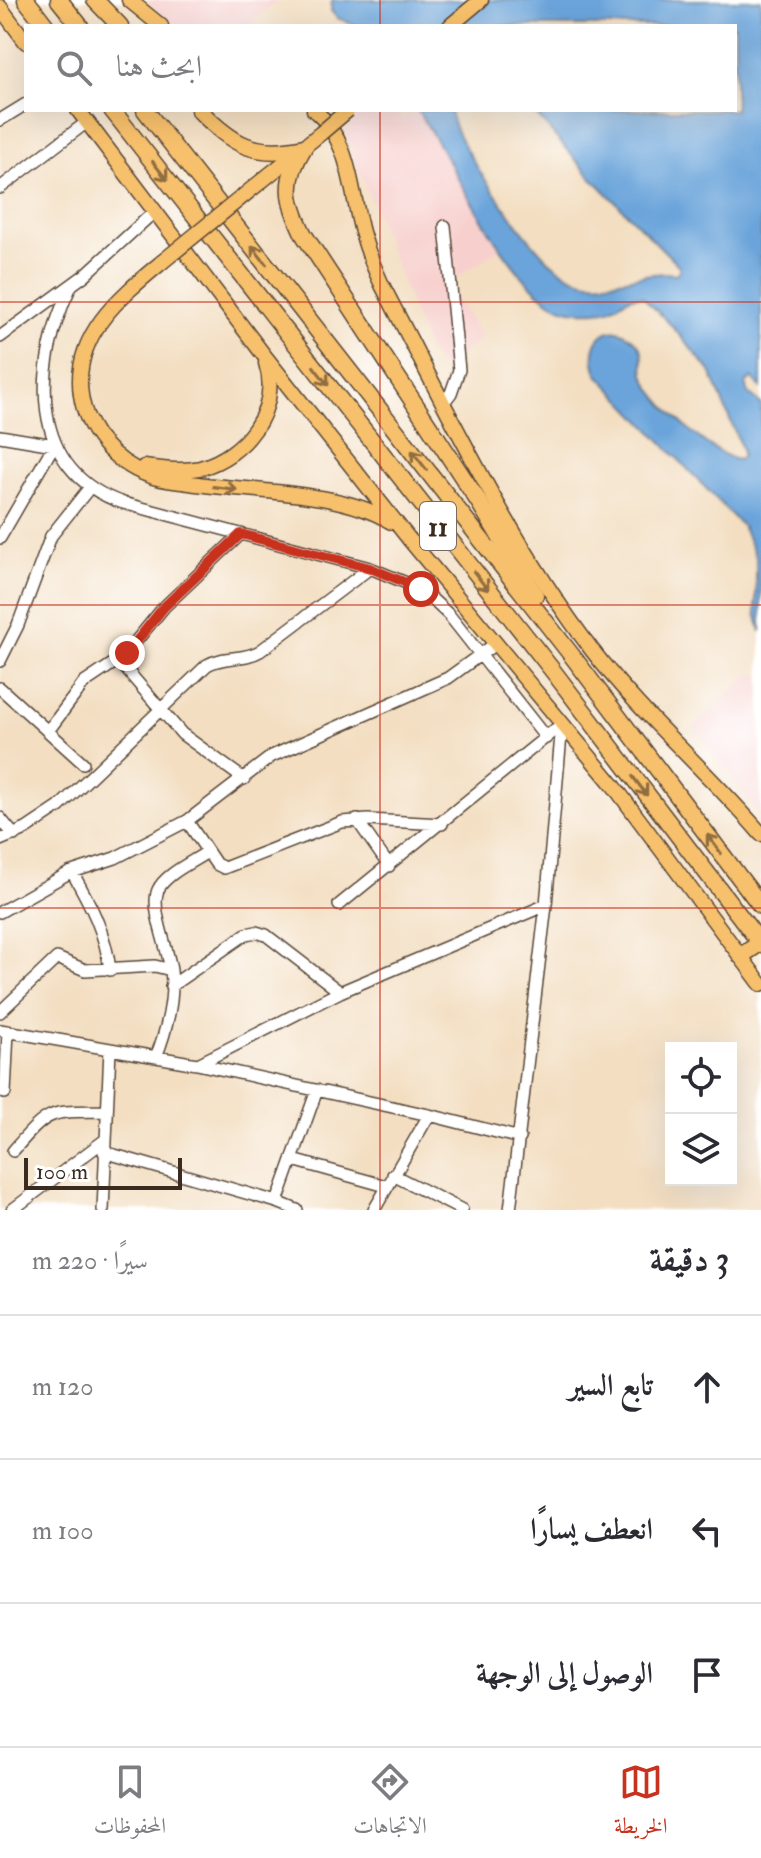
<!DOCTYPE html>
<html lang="ar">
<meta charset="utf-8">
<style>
:root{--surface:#fff;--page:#f7f7f7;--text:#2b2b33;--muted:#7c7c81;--line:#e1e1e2;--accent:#c8321e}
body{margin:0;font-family:"IM FELL Double Pica",Amiri,serif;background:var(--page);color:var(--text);direction:rtl}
.controls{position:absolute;right:24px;bottom:24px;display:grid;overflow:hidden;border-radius:0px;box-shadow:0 8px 32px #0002}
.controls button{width:72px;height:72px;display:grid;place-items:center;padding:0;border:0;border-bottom:2px solid var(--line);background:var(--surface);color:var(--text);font:40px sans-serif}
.scale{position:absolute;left:24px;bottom:20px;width:158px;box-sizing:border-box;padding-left:8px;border:4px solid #3b2a1e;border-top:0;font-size:22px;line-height:28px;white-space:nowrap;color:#3b2a1e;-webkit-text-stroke:6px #fff;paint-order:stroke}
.stop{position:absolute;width:24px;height:24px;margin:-18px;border:6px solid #c8321e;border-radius:50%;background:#fff}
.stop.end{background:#c8321e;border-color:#fff;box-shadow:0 2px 8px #0008}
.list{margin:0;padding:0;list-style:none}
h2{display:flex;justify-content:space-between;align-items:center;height:104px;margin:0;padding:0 32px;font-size:34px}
h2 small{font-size:26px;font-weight:400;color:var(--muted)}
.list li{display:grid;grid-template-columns:52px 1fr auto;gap:24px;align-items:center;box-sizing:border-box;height:144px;padding:0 32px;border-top:2px solid var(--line)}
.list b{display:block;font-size:30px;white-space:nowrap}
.list em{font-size:26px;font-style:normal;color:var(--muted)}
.icon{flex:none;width:44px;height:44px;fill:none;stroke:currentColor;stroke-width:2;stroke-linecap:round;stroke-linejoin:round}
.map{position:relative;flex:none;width:761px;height:1210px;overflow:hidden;direction:ltr}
.search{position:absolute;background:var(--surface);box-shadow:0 8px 32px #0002;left:24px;right:24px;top:24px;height:88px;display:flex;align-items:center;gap:20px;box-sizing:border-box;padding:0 28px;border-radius:0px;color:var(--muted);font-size:30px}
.sheet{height:536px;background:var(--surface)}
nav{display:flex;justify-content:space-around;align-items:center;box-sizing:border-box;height:112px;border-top:2px solid var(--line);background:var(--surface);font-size:22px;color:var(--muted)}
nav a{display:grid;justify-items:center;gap:4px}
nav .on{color:var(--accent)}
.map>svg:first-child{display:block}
.built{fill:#f7d0ce}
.water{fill:#6aa4da;stroke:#52677c;stroke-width:2}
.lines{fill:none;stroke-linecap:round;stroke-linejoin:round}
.minor-casing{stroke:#574536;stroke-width:14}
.major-casing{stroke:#574536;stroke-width:17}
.highway-casing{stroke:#574536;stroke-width:19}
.minor{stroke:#fff;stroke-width:11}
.major{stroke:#f7c06c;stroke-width:14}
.highway{stroke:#f7c06c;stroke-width:16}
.major-bridge-casing{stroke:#574536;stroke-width:17;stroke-linecap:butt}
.major-bridge{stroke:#f7c06c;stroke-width:14}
.oneway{stroke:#906e41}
.route{stroke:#c8321e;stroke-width:10}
.grid{fill:none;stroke:#c8321e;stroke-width:2;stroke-opacity:0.55}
.labels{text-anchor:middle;stroke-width:6;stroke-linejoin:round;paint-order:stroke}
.shield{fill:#fff;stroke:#766a62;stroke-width:2}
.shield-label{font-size:28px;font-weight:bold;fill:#3b2a1e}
</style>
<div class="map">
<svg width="761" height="1210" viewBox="0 0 761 1210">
<rect width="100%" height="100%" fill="#fff"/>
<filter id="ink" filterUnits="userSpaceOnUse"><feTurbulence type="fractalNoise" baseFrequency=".0125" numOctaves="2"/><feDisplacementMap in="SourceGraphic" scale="16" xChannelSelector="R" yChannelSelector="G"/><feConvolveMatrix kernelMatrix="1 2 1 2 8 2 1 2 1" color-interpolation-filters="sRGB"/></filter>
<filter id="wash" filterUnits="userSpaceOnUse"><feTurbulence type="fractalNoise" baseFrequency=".006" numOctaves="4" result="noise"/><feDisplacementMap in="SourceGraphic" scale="32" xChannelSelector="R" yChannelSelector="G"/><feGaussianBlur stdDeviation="1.8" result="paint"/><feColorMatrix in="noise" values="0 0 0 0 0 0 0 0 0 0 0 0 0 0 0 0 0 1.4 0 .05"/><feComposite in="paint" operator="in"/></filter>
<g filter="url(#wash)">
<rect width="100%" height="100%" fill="#f3dec1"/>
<!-- built -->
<path class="built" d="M 147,0 L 280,0 L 245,26 L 173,26 Z
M 360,110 L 396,110 L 402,120 L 417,110 L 515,238 L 447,284 L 482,337 L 444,369 L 429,351 L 345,133 Z
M 750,674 L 761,676 L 761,817 L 693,727 Z"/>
<!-- water -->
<path class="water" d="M 332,0 L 761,0 L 761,388 L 752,378 L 746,383 L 749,394 L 761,404 L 761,632 L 756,613 L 756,557 L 742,526 L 598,375 C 584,346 606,314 634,340 C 647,351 641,360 644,374 C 651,400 712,455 738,460 L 742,456 L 742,449 L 710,371 L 672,326 L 643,297 C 628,294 621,304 609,309 C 598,312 577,312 566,309 C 511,295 451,157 417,110 L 450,110 C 453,142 523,235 547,259 C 556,268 577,281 590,282 C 619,285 647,270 675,274 L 679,271 L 679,266 L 591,177 L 532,110 L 735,110 L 735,26 L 358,26 L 337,18 L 331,11 Z"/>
</g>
<g filter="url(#ink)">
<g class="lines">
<defs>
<path id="minor" d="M 0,120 L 26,104
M 0,188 L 87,122
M 71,286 C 33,364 27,470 123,503 L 370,568 L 421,589 L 449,615 L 546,738
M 0,337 L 85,275 L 155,211
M 444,402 L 451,393 L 459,370 L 445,226
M 0,436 L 54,445 L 0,538
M 0,661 L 18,625 L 51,536 L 90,487
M 119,661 L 182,734 L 244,779
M 0,688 L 83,763
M 48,731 L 84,683 L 123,657 L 164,607 L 241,534
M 0,818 L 14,835
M 357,820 L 389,866
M 187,821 L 216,864 L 224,868 L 342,822 L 368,820 L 442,824
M 0,840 L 26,829 L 59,807 L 207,665 C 224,655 243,661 260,651 L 370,568
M 72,872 C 90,903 106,934 110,970
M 339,905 L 562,724
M 0,912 L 69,873 L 115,858 L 187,821 L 272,756 L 448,678 L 495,644
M 171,986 L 246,934 L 256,932 L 266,935 L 340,992
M 0,1012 L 57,958 L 85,970 L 155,966 L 171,970
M 0,1030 L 197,1064 L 429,1115 L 520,1138
M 156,1057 C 166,1032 175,998 171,971 C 169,950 150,909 158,890 C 165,874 193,862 207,852
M 198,1064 L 340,992 L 546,905
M 5,1093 L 8,1031
M 13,1151 C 51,1107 50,1112 106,1111
M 104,1152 L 277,1202 L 297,1210
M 293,1160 L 386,1186
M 393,1175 L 462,1210
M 277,1202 L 317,1090
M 12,1210 L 105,1140
M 103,1210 L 110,1049
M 374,1210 L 429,1115
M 510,1210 L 546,905 L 562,724"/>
<path id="major" d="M 129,0 L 161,26
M 0,7 L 26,42
M 450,26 L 481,0
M 78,110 L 263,354 L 409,539 L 614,786 L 761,984
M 314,110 C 351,141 350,188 362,232 C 367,250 374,268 382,285 C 446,407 508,540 592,650 C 643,717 707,770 761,834
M 269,175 L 321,133
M 162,262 C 121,296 72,335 81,395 C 86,431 114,462 148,475 C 161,481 176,481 190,483 C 248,492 342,490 391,522
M 144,467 C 162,469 182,472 200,468 C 245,456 281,409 266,363"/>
<path id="highway" d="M 26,0 L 46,26
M 59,0 L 80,26
M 95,0 L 120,26
M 112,110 L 553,671 L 761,944
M 145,110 L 573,657 L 761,906
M 199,110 C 233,145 255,158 304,147
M 304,147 C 283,181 287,201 304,235 L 479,502 L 535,595
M 741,956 L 760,943"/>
</defs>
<!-- minor casing -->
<use href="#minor" class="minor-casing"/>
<!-- major casing -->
<use href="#major" class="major-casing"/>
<!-- highway casing -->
<use href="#highway" class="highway-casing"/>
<!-- minor -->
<use href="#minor" class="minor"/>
<!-- major -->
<use href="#major" class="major"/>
<!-- highway -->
<use href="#highway" class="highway"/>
<defs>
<path id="major-bridge" d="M 321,133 L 348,110
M 162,262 L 269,175"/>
</defs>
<!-- major-bridge casing -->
<use href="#major-bridge" class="major-bridge-casing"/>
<!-- major-bridge -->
<use href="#major-bridge" class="major-bridge"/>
</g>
<!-- one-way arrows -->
<defs><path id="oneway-shaft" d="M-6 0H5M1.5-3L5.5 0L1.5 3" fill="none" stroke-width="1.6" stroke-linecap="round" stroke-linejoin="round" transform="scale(2)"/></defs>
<g class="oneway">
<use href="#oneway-shaft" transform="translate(160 171) rotate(52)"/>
<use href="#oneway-shaft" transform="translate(259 255) rotate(-128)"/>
<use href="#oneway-shaft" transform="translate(321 376) rotate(52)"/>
<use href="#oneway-shaft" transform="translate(419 460) rotate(-128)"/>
<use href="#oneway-shaft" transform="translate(225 488) rotate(7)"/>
<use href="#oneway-shaft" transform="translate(481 581) rotate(52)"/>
<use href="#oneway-shaft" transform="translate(640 786) rotate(53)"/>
<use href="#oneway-shaft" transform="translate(714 844) rotate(-127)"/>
</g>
</g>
<g class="lines" filter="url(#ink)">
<!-- route -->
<path class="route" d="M 127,653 L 164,607 L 241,534 L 370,568 L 421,589"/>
</g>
<!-- grid -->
<path class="grid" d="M 380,0 L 380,26M 380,110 L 380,1210M 0,302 L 761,302M 0,605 L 761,605M 0,908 L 761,908"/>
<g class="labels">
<!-- shield labels -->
<rect class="shield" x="420" y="502" width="36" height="48" rx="6"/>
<g class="shield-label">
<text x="438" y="536">11</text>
</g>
</g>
</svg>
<div class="controls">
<button><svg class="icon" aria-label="locate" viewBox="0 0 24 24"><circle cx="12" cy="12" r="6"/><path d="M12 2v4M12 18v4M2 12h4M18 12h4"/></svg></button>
<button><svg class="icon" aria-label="layers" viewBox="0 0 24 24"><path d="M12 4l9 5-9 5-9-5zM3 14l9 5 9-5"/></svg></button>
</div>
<div class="scale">100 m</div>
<div class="stop" style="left:421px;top:589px"></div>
<div class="stop end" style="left:127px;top:653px"></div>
<div class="search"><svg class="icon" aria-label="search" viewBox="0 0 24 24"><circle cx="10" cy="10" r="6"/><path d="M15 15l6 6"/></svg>ابحث هنا</div>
</div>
<section class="sheet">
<h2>3 دقيقة<small>سيرًا · 220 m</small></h2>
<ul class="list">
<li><svg class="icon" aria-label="ahead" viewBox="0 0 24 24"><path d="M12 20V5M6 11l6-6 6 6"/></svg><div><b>تابع السير</b></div><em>120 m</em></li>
<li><svg class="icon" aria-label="left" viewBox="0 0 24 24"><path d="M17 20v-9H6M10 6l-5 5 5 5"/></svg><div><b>انعطف يسارًا</b></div><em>100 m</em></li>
<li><svg class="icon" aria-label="arrive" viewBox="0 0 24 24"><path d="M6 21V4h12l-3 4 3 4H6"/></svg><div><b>الوصول إلى الوجهة</b></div></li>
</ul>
</section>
<nav>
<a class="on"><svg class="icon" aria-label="map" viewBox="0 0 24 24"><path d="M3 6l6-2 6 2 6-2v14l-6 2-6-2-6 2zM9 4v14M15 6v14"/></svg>الخريطة</a>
<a><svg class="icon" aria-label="directions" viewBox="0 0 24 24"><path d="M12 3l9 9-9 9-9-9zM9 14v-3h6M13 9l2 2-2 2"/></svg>الاتجاهات</a>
<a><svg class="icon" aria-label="saved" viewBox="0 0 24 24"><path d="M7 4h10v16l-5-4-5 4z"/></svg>المحفوظات</a>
</nav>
